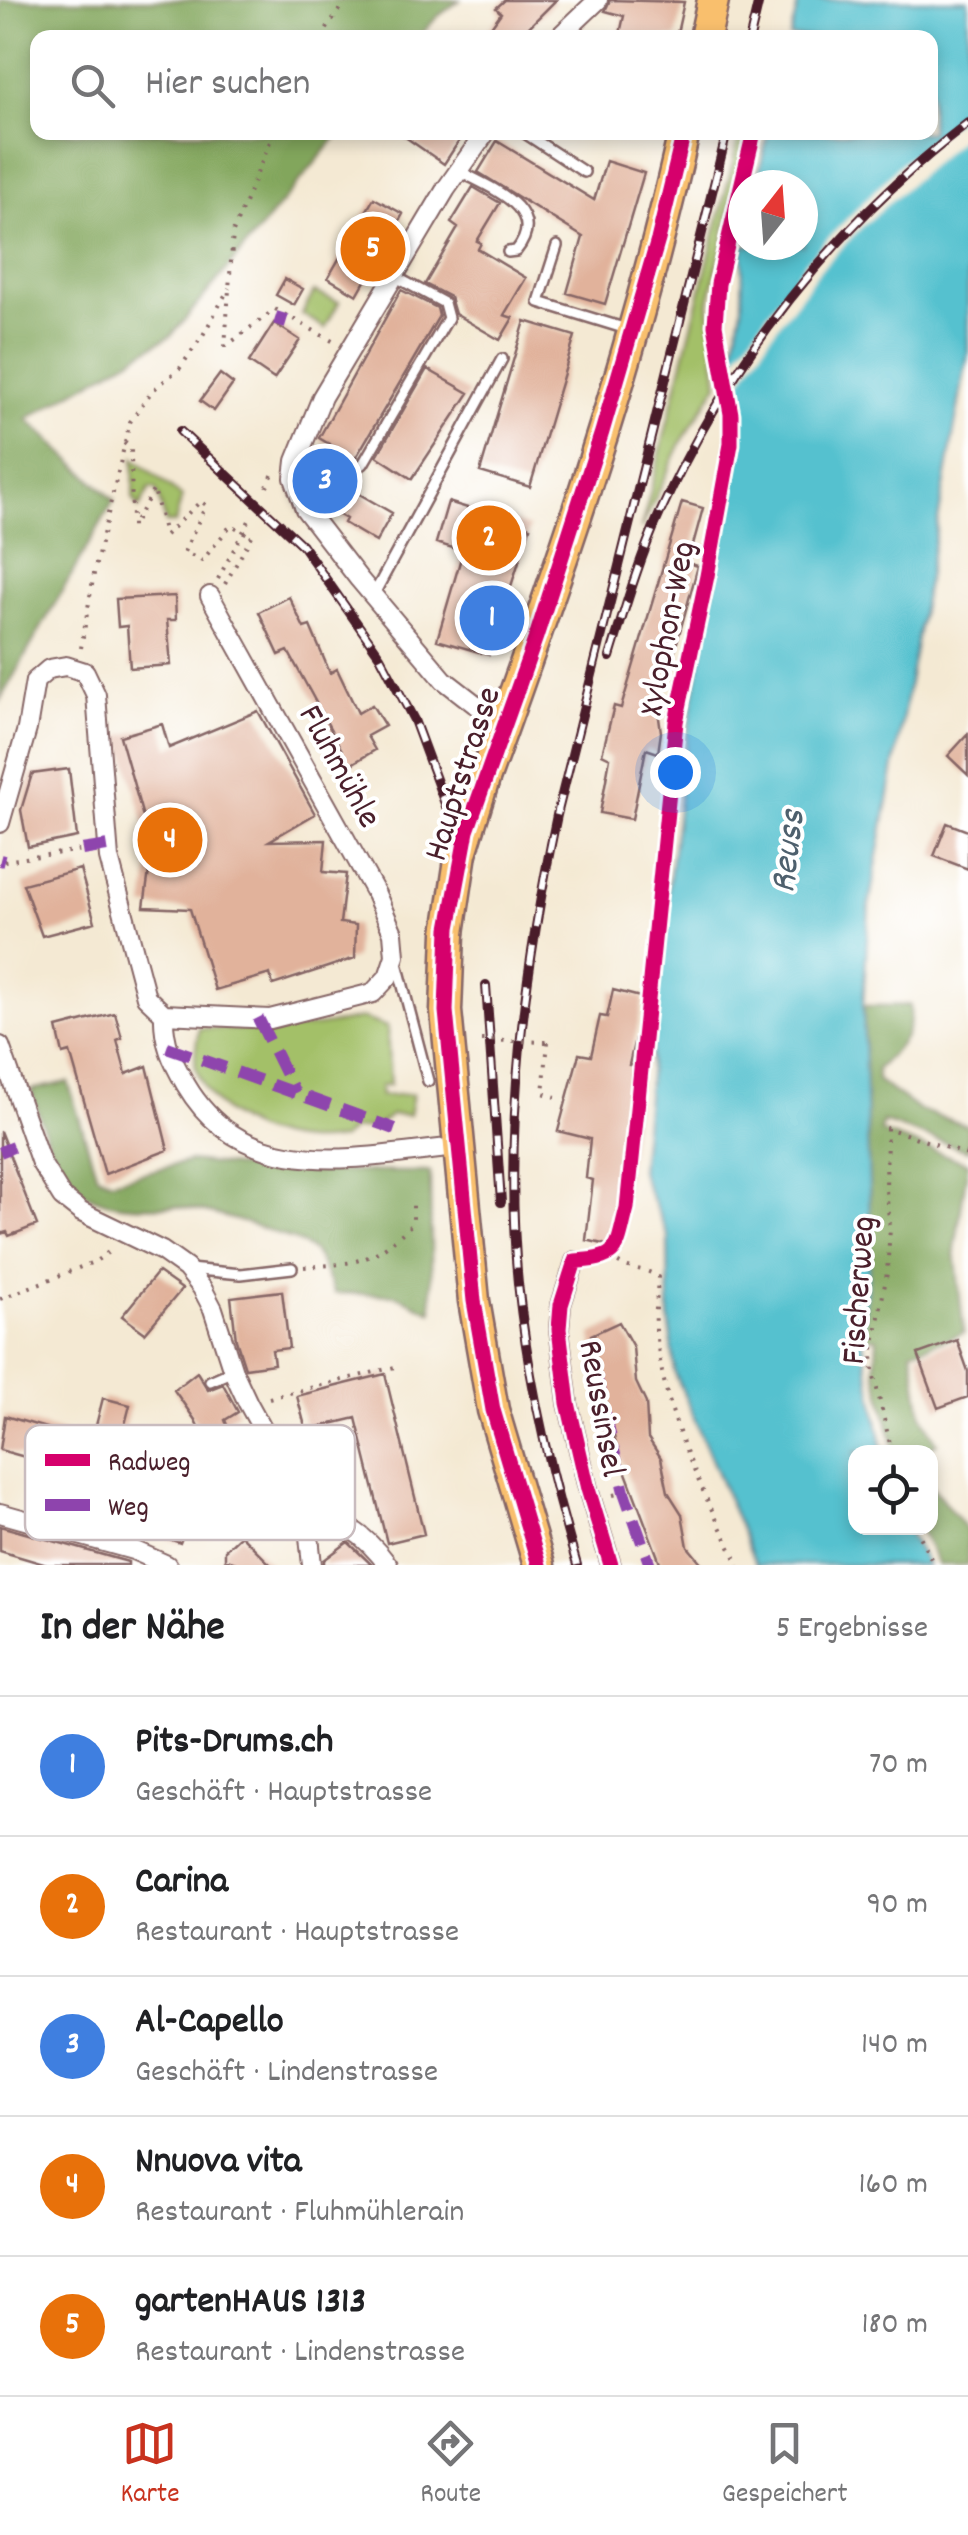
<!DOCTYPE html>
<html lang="de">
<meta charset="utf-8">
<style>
:root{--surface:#fff;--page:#f6f6f6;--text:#202124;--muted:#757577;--line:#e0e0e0;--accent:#c8321e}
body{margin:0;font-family:Dekko,sans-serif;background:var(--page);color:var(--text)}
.controls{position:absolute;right:30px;bottom:30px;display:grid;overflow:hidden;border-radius:20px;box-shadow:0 5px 15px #0003}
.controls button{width:90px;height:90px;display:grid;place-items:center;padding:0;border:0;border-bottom:2px solid var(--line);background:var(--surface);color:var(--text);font:50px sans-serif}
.compass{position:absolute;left:728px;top:170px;width:90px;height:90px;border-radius:50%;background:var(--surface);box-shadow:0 5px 15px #0003;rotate:17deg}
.you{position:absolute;left:675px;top:772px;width:35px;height:35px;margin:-25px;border:8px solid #fff;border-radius:50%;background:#1a73e8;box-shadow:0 0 0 15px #1a73e833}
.badge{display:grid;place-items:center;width:65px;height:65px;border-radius:50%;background:var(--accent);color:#fff;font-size:32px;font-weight:700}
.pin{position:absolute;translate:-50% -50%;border:5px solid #fff;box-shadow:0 2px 10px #0006}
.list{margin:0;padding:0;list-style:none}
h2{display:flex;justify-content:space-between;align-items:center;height:130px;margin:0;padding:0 40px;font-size:42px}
h2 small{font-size:32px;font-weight:400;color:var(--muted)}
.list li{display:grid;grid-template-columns:65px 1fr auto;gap:30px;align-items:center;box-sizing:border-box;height:140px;padding:0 40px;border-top:2px solid var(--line)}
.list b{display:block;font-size:38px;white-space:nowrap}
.list p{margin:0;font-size:32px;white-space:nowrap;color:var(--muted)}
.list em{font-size:32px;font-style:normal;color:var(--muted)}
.icon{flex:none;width:55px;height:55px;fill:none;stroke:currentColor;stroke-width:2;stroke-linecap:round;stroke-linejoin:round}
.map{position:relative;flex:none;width:968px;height:1565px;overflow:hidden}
.search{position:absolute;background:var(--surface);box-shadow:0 5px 15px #0003;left:30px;right:30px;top:30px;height:110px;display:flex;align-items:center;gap:25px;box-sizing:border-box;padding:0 35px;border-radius:20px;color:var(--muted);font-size:38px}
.sheet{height:830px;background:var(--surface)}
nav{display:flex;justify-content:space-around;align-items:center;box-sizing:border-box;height:140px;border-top:2px solid var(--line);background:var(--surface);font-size:28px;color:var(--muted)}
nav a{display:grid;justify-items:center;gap:5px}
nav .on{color:var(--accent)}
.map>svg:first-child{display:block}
.green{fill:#a3c067;stroke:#767049;stroke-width:2.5}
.forest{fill:#82a65c;stroke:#666244;stroke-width:2.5}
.water{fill:#55c1cf;stroke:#50707d;stroke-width:2.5}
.pier{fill:#f4e9d3}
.building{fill:#e1b29b}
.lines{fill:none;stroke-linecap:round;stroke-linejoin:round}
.service-casing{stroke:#866666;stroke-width:14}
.minor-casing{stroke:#866666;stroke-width:22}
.primary-casing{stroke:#866666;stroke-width:35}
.path{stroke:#866666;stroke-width:4;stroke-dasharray:2.5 8;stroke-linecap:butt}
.service{stroke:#fff;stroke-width:9}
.minor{stroke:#fff;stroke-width:18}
.primary{stroke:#f9bf6d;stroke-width:30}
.rail-casing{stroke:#4a1f2b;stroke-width:10}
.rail{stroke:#fff;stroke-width:6;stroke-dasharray:19;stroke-linecap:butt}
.primary-bridge-casing{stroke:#866666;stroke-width:35;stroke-linecap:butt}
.path-bridge{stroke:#866666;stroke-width:4;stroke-dasharray:2.5 8;stroke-linecap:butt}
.primary-bridge{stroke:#f9bf6d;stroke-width:30}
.quiet{stroke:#8e44ad;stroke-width:12;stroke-dasharray:25 12;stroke-linecap:butt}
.cycleway-casing{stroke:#fff;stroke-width:21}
.cycleway{stroke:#d6006c;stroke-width:15}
.labels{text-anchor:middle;stroke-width:8;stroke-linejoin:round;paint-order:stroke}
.street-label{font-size:35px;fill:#4a1f2b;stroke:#fff}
.water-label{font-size:38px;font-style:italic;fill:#4e606d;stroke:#fff}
.key{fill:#fff;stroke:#c9bcbf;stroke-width:2.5}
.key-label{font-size:28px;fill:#4a1f2b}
</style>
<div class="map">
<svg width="968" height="1565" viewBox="0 0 968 1565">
<rect width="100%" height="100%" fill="#fff"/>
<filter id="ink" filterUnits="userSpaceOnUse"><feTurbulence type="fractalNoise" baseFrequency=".01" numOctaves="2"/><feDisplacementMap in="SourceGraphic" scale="20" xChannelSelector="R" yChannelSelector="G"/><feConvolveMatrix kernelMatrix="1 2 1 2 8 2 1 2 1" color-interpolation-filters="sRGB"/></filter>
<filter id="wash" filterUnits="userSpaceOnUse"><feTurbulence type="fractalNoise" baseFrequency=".0048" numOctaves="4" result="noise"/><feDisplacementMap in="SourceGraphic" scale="40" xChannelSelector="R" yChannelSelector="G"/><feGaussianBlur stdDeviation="2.25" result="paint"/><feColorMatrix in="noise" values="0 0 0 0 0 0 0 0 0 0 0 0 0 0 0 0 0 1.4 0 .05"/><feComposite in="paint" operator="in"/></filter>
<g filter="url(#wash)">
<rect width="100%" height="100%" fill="#f4e9d3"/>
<!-- green -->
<path class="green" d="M 740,133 L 747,133 L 709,303 L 718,384 L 682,441 L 641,529 Z
M 314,292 L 339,302 L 325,328 L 302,314 Z
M 134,458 L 182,497 L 175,523 L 166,523 L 156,489 L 150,488 L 139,508 L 133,498 Z
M 361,1018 L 387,1027 L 390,1085 L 381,1086 L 380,1096 L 413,1094 L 409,1115 L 391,1115 L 376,1127 L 351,1130 L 342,1139 C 287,1149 215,1127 196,1068 C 193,1057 197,1040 199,1028 C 261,1031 299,1032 361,1018 Z"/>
<!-- forest -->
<path class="forest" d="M 0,0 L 460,0 L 437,17 L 419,37 L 38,38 L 38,132 L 340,133 L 172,335 L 27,419 L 114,500 L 0,700 Z
M 910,1005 C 913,1038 898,1047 877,1069 L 877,1080 L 919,1110 L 968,1126 L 968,1151 L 883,1122 L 881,1132 L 968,1163 L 955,1250 L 964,1333 L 912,1351 L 922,1415 L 937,1443 L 923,1452 L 895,1452 L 875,1370 L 877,1338 L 862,1337 L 871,1248 L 863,1006 Z
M 68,1082 L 97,1175 L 112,1181 L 190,1161 L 279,1171 L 430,1172 L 432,1312 L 396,1295 L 334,1293 C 328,1281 322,1262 313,1252 C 297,1235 194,1206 169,1206 C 134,1207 104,1209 74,1186 C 54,1170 39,1115 31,1090 Z
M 931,1485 L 968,1532 L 968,1565 L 938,1565 L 922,1533 L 920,1528 L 930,1528 Z"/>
<!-- water -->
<path class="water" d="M 799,0 L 968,0 L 968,353 L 869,906 L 863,1006 L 871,1248 L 862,1337 L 883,1452 L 856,1452 L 856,1528 L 905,1528 L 928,1565 L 756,1565 L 675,1373 L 669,1318 L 668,1236 L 640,1171 L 661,948 L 687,735 L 740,439 L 732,360 L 742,308 L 743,242 L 743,245 L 803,245 L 803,185 L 756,185 L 768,133 L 930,132 L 930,38 L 790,37 Z"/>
<!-- pier -->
<path class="pier" d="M 968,112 L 968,132 L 861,228 L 820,270 L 770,337 L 730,399 L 727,369 L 807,260 L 903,161 Z"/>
<g id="blocks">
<!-- building -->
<path class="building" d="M 505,0 L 556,0 L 518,38 L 483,38 L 501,13 L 496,8 Z
M 610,0 L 684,2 L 676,38 L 619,38 L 624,16 L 605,11 Z
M 398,132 L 465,132 L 444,164 Z
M 497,141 L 594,200 L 606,161 L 644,173 L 605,304 L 567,293 L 583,237 L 478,172 Z
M 473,187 L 500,203 L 477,241 L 481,243 L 478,249 L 526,278 L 504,315 L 513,318 L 500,340 L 455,314 L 450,297 L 425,284 L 458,228 L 451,223 Z
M 374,198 L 403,214 L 357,295 L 328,278 Z
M 285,279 L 303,289 L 294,305 L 276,295 Z
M 401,290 L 437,308 L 439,316 L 355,459 L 319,438 Z
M 525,321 L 575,336 L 530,487 L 480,472 Z
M 274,323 L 300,340 L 274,379 L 249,362 Z
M 427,369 L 469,393 L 412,479 L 377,456 Z
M 220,374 L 233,384 L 214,411 L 200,401 Z
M 337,481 L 392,513 L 376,542 L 344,523 L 346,519 L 323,505 Z
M 448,502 L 530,527 L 489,655 L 437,640 L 463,551 L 436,543 Z
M 682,502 L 703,508 L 688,563 L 698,566 L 658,711 L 661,732 L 658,753 L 646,749 L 632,819 L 600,813 L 610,758 L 602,754 L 614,706 L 621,708 Z
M 175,596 L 176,620 L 167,620 L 171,665 L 130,668 L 127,626 L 118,627 L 116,599 Z
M 289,597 L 304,628 L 310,626 L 330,673 L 337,669 L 358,713 L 372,705 L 385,726 L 367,736 L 375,750 L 350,765 L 288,651 L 279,655 L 259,612 Z
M 258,711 L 315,814 L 269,841 L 326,840 L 323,872 L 346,874 L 340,923 L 356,925 L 355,958 L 273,985 L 270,974 L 215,990 L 190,909 L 144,907 L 152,849 L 172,844 L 166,820 L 145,824 L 120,736 L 162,724 L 169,748 Z
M 968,734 L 968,775 L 948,756 Z
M 69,769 L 77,837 L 28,847 L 21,810 L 32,774 Z
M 947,823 L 968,831 L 968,869 L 934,856 Z
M 80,869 L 95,922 L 42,936 L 23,884 Z
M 613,990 L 644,998 L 629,1065 L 637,1066 L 634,1117 L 626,1176 L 611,1246 L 586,1240 L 593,1180 L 586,1178 L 590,1139 L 558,1131 L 579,1054 L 591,1056 L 600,1016 L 607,1017 Z
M 115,1013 L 122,1038 L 117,1040 L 126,1074 L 147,1066 L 168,1150 L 105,1174 L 70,1052 L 63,1054 L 57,1028 Z
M 0,1131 L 37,1225 L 9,1236 L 7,1232 L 0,1234 Z
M 158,1272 L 182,1289 L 145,1333 L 122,1316 Z
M 282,1291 L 289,1348 L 272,1350 L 274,1364 L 245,1368 L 236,1340 L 231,1297 Z
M 619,1322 L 633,1347 L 636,1382 L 646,1403 L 648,1438 L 661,1458 L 668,1492 L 682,1514 L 688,1547 L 703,1565 L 661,1565 L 617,1449 L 591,1335 Z
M 957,1340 L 968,1371 L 968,1397 L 938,1408 L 918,1354 Z
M 197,1372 L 208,1390 L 223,1384 L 238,1412 L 225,1420 L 233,1440 L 209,1450 L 195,1420 L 174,1390 Z
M 385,1374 L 424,1534 L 387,1543 L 356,1418 L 306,1430 L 297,1396 Z
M 103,1398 L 130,1405 L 119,1448 L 92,1441 Z
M 5,1416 L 67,1434 L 57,1466 L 0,1450 Z
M 165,1495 L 194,1505 L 180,1543 L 152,1533 Z
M 0,1526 L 128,1562 L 128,1565 L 47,1565 L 0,1551 Z
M 241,1535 L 271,1565 L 241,1565 L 225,1559 L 225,1550 Z
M 348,1542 L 372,1565 L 324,1565 L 324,1560 Z"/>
</g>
</g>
<g filter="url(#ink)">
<use href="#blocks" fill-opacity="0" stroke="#866666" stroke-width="2.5"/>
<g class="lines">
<defs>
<path id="service" d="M 523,132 L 584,172
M 459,171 C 490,188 550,209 516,251 L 508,252
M 557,246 L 539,302 L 630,330
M 296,461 L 353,469 L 363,464 L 448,318 L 444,303 L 394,276
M 374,594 L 502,359
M 397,963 L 428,1081
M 189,1269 L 241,1274 L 292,1268
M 210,1381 L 233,1371"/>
<path id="minor" d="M 558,38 L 598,0
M 486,132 L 446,189 L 322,397 L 296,461 L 294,478 L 305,509 L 359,579 L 444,680 L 475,704 L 506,720
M 0,823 L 27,729 L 35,681 L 49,669 L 66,666 L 85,672 L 96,695 L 109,858 L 146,997 L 164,1014
M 164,1014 L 270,1019 L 373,993 L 388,977 L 395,956 L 393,933 L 376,894 L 210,596
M 164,1014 C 163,1042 172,1061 186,1085 C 246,1187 361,1156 458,1147
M 0,1046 L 41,1163 L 62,1197 L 81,1212 L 162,1251 L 186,1268 L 202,1288 L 213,1309 L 233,1371 L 248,1403 L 306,1508 L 312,1565
M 575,1261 L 561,1305 L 559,1329 L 568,1403 L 588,1489 L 611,1565
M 306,1508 C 345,1523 362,1531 388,1565
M 0,1513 L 133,1550 L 167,1565"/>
<path id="primary" d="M 705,38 L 713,0
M 483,782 C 560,570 635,354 684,132
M 449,933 L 446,1011 L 474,1301 L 493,1410 L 539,1565"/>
</defs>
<!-- service casing -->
<use href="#service" class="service-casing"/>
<!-- minor casing -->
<use href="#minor" class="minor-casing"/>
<!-- primary casing -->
<use href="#primary" class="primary-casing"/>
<!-- path -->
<path class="path" d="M 321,38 L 346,0
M 225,347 L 233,232 L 274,132
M 225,347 L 275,309 L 334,342
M 124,443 L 131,449 L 132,527 L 154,489 L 165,535 L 201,501 L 206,505 L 184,552 L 202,561 L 231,525 L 235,527
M 267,487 L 274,471
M 218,579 L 251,517
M 225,584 L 252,536 L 248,534
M 81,648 L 95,568 L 130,422 L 152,391 L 180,368 L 203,335 L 229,288
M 4,861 L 82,850
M 548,1042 L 543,1093 L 556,1097
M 610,1256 C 626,1273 642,1265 658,1277 C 657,1297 654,1319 657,1339 C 665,1418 704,1495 739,1565
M 304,1267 C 360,1263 372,1263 413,1223 L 413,1205
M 0,1299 L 96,1261 L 114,1248
M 269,1398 L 395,1367
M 892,1452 L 873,1372 L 872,1354 L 887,1273 L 890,1228 L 886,1190 L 887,1128 L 968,1155
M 613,1495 L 622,1493
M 916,1528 L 934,1565"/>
<!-- service -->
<use href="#service" class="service"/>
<!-- minor -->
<use href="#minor" class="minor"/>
<!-- primary -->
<use href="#primary" class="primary"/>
<defs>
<path id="rail" d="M 750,38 L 759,0
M 180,431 L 302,545 L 380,656 L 414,720 L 460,844
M 610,657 C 625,608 639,559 660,513 C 730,359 834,226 968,123
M 486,985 L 501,1202
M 577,1565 C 549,1472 528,1380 518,1283 C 503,1126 525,968 557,815 L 727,132"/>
</defs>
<!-- rail casing -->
<use href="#rail" class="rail-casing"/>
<!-- rail -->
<use href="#rail" class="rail"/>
<defs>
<path id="primary-bridge" d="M 449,933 L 461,853 L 483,782"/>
</defs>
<!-- primary-bridge casing -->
<use href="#primary-bridge" class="primary-bridge-casing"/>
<!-- path-bridge -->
<path class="path-bridge" d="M 235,527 L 248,534
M 481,1040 L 548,1042"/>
<!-- primary-bridge -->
<use href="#primary-bridge" class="primary-bridge"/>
<!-- quiet -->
<path class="quiet" d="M 279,326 L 283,313
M 82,850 L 107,846
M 0,860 L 4,861
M 258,1018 L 295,1093
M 167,1047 L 395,1129
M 0,1152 L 13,1147
M 596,1376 L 624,1492 L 650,1565"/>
<defs>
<path id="cycleway" d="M 539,1565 L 493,1410 L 474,1301 L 446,1011 L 449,928 L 467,831 L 536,637 L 602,432 L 658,240 L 684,132
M 611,1565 L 588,1489 L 568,1403 L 559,1329 L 561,1305 L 575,1261 C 622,1259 616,1248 627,1208 L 676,722 L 707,576 L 731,444 L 731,414 L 715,325 L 718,284 L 754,132"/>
</defs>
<!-- cycleway casing -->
<use href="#cycleway" class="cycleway-casing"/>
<!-- cycleway -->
<use href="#cycleway" class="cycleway"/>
</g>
</g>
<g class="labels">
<!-- street labels -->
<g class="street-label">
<text transform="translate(665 628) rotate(-79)" y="12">Xylophon-Weg</text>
<text transform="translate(342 765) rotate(61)" y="12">Fluhmühle</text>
<text transform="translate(460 773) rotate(-72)" y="12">Hauptstrasse</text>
<text transform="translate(856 1290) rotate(-86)" y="12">Fischerweg</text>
<text transform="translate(604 1408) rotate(80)" y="12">Reussinsel</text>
</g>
<!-- water labels -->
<g class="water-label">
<text transform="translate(785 851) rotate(-83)" y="13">Reuss</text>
</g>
</g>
<!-- legend -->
<rect x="25" y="1425" width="330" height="115" rx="15" class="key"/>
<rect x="45" y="1454" width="45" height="12" fill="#d6006c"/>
<rect x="45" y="1499" width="45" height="12" fill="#8e44ad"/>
<g class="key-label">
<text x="108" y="1470">Radweg</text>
<text x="108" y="1515">Weg</text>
</g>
</svg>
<div class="controls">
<button><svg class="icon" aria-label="locate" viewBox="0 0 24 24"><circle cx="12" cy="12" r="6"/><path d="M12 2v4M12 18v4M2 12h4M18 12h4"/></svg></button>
</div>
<svg class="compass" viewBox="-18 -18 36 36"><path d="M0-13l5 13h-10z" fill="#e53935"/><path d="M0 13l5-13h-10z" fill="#757577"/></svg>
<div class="you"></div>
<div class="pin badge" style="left:492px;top:618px;background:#3f7fe0">1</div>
<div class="pin badge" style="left:489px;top:538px;background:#e8710a">2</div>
<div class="pin badge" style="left:325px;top:481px;background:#3f7fe0">3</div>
<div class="pin badge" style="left:170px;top:840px;background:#e8710a">4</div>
<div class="pin badge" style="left:373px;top:249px;background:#e8710a">5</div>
<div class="search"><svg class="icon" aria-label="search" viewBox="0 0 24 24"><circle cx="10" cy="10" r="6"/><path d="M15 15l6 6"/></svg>Hier suchen</div>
</div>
<section class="sheet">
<h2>In der Nähe<small>5 Ergebnisse</small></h2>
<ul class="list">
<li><span class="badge" style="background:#3f7fe0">1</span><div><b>Pits-Drums.ch</b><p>Geschäft · Hauptstrasse</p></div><em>70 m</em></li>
<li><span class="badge" style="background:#e8710a">2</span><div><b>Carina</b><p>Restaurant · Hauptstrasse</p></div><em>90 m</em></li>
<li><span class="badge" style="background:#3f7fe0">3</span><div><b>Al-Capello</b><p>Geschäft · Lindenstrasse</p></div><em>140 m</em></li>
<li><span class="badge" style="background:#e8710a">4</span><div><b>Nnuova vita</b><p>Restaurant · Fluhmühlerain</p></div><em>160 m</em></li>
<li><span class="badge" style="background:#e8710a">5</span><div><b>gartenHAUS 1313</b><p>Restaurant · Lindenstrasse</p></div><em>180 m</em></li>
</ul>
</section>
<nav>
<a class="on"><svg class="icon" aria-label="map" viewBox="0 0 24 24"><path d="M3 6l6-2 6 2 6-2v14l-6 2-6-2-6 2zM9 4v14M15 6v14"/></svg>Karte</a>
<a><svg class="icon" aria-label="directions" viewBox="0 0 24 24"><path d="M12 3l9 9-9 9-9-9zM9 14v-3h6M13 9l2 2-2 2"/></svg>Route</a>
<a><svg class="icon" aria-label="saved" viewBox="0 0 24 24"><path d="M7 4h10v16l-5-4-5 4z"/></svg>Gespeichert</a>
</nav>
